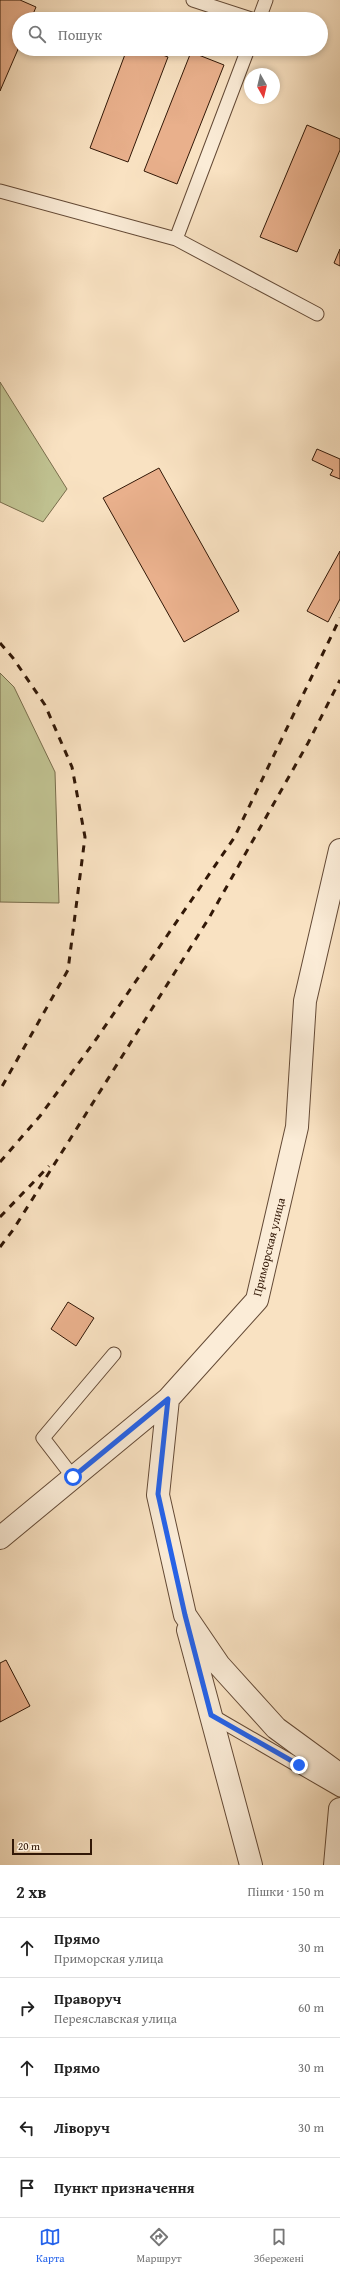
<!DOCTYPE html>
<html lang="uk">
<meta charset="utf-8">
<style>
:root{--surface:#fff;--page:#f6f6f6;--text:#222;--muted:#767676;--line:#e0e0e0;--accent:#2563eb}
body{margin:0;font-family:"Gentium Book Plus",serif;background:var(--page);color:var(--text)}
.compass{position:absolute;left:244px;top:68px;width:36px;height:36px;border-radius:50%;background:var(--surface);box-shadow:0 2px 6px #0003;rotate:172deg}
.scale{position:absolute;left:12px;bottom:10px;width:80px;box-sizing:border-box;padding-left:4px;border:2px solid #321807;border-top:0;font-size:11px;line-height:14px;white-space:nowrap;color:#321807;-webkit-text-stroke:3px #fbecd7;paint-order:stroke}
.stop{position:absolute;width:12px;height:12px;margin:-9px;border:3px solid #2563eb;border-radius:50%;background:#fff}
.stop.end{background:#2563eb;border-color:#fff;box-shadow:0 1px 4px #0008}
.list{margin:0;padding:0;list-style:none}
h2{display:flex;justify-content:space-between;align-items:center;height:52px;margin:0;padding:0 16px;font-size:17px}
h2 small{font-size:13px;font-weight:400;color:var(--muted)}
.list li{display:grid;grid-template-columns:26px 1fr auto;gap:12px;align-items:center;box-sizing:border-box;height:60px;padding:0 16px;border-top:1px solid var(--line)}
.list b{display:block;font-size:15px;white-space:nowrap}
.list p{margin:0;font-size:13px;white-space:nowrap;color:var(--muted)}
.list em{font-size:13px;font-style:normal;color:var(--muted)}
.icon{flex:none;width:22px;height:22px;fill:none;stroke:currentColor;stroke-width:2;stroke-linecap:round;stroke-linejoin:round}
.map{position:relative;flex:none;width:340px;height:1865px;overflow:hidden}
.search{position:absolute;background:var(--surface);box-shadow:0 2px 6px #0003;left:12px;right:12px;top:12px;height:44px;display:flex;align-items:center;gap:10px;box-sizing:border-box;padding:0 14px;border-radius:22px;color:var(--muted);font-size:15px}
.sheet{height:352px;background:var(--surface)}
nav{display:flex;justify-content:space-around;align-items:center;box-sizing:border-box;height:56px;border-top:1px solid var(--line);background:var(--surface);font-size:11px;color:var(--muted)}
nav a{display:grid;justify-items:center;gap:2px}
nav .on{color:var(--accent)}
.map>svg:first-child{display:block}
.green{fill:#c0c291;stroke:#796d4c}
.building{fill:#e9b08c;stroke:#321807}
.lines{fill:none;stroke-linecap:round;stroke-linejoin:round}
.service-casing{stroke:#644a36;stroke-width:15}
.minor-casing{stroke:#644a36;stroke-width:24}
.service{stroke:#fbecd7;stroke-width:13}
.minor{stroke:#fbecd7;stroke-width:22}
.rail{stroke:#321807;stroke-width:3;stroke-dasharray:7 7;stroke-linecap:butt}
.route{stroke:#2563eb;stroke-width:5}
.labels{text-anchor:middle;stroke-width:4;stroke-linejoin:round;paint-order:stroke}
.street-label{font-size:12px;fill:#321807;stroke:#fbecd7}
</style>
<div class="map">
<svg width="340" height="1865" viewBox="0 0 340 1865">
<rect width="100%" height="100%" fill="#f9e2c2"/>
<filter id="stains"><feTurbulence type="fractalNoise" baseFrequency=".005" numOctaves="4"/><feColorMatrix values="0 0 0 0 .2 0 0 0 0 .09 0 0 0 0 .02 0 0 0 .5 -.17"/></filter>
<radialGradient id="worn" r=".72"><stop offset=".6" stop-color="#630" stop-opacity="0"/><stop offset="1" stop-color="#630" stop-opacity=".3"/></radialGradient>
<!-- green -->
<path class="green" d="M 0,382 L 67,489 L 43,522 L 0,502 Z
M 0,673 L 14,687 L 55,772 L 59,903 L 0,902 Z"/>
<!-- building -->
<path class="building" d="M 0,0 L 20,0 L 36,7 L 31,19 L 19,19 L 19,47 L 0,91 Z
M 127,49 L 147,49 L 168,57 L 128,162 L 90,148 Z
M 191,52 L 224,65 L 177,184 L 144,171 Z
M 307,125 L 340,139 L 340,150 L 297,252 L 260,237 Z
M 340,249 L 340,266 L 334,263 Z
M 317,449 L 340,459 L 340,479 L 330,475 L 333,470 L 312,460 Z
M 159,468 L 239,611 L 184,642 L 103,498 Z
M 340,551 L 340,599 L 328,622 L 307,611 Z
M 68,1302 L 94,1318 L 76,1346 L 51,1329 Z
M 6,1660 L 30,1706 L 0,1722 L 0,1663 Z"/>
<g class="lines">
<defs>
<path id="service" d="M 193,0 L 251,19
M 259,19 L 266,0
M 0,191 L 176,239 L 248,49
M 176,239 L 317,314
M 73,1477 L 43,1438 L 114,1354
M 211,1715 L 340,1790"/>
<path id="minor" d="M 168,1399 L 158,1495 L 185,1615 L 219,1665 L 276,1728 L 340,1775
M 0,1538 L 168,1399 L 257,1300 L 297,1127 L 305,1001 L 340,850
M 188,1630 L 251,1865
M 335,1865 L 340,1809"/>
</defs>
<!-- service casing -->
<use href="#service" class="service-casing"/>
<!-- minor casing -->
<use href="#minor" class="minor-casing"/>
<!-- service -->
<use href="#service" class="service"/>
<!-- minor -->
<use href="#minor" class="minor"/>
<!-- rail -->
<path class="rail" d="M 0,643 L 13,658 L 45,705 L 72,767 L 85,837 L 68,970 L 0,1090
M 0,1162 L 40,1116 L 97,1038 L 234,838 L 340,618
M 0,1217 L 49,1166
M 0,1247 L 13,1230 L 209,918 L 308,743 L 340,680"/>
</g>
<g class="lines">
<!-- route -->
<path class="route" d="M 73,1477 L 168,1399 L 158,1494 L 185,1615 L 211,1715 L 299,1765"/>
</g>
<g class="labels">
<!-- street labels -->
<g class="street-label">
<text transform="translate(269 1247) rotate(-76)" y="4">Приморская улица</text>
</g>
</g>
<rect width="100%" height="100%" filter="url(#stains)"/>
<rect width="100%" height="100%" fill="url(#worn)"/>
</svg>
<svg class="compass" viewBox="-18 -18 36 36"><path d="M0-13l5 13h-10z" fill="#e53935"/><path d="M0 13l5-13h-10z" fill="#767676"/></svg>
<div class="scale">20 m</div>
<div class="stop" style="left:73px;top:1477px"></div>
<div class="stop end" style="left:299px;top:1765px"></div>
<div class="search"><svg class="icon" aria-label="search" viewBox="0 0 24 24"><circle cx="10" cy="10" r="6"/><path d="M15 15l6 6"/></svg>Пошук</div>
</div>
<section class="sheet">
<h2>2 хв<small>Пішки · 150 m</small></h2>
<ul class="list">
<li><svg class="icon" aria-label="ahead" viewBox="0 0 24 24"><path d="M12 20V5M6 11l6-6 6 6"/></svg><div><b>Прямо</b><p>Приморская улица</p></div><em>30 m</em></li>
<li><svg class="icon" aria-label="right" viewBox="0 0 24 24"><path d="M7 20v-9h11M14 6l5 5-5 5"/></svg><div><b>Праворуч</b><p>Переяславская улица</p></div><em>60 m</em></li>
<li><svg class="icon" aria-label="ahead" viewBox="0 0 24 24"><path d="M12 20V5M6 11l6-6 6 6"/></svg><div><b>Прямо</b></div><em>30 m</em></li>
<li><svg class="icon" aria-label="left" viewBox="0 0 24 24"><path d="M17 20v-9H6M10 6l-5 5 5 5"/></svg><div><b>Ліворуч</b></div><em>30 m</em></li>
<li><svg class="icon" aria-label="arrive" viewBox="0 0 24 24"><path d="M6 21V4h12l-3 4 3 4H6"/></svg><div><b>Пункт призначення</b></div></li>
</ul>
</section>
<nav>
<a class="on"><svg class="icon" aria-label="map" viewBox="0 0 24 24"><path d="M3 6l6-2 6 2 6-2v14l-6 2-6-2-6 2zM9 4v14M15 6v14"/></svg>Карта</a>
<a><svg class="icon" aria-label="directions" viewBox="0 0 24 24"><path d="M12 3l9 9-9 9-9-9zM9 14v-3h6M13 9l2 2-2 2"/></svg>Маршрут</a>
<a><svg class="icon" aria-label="saved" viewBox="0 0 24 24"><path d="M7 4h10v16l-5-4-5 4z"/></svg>Збережені</a>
</nav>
